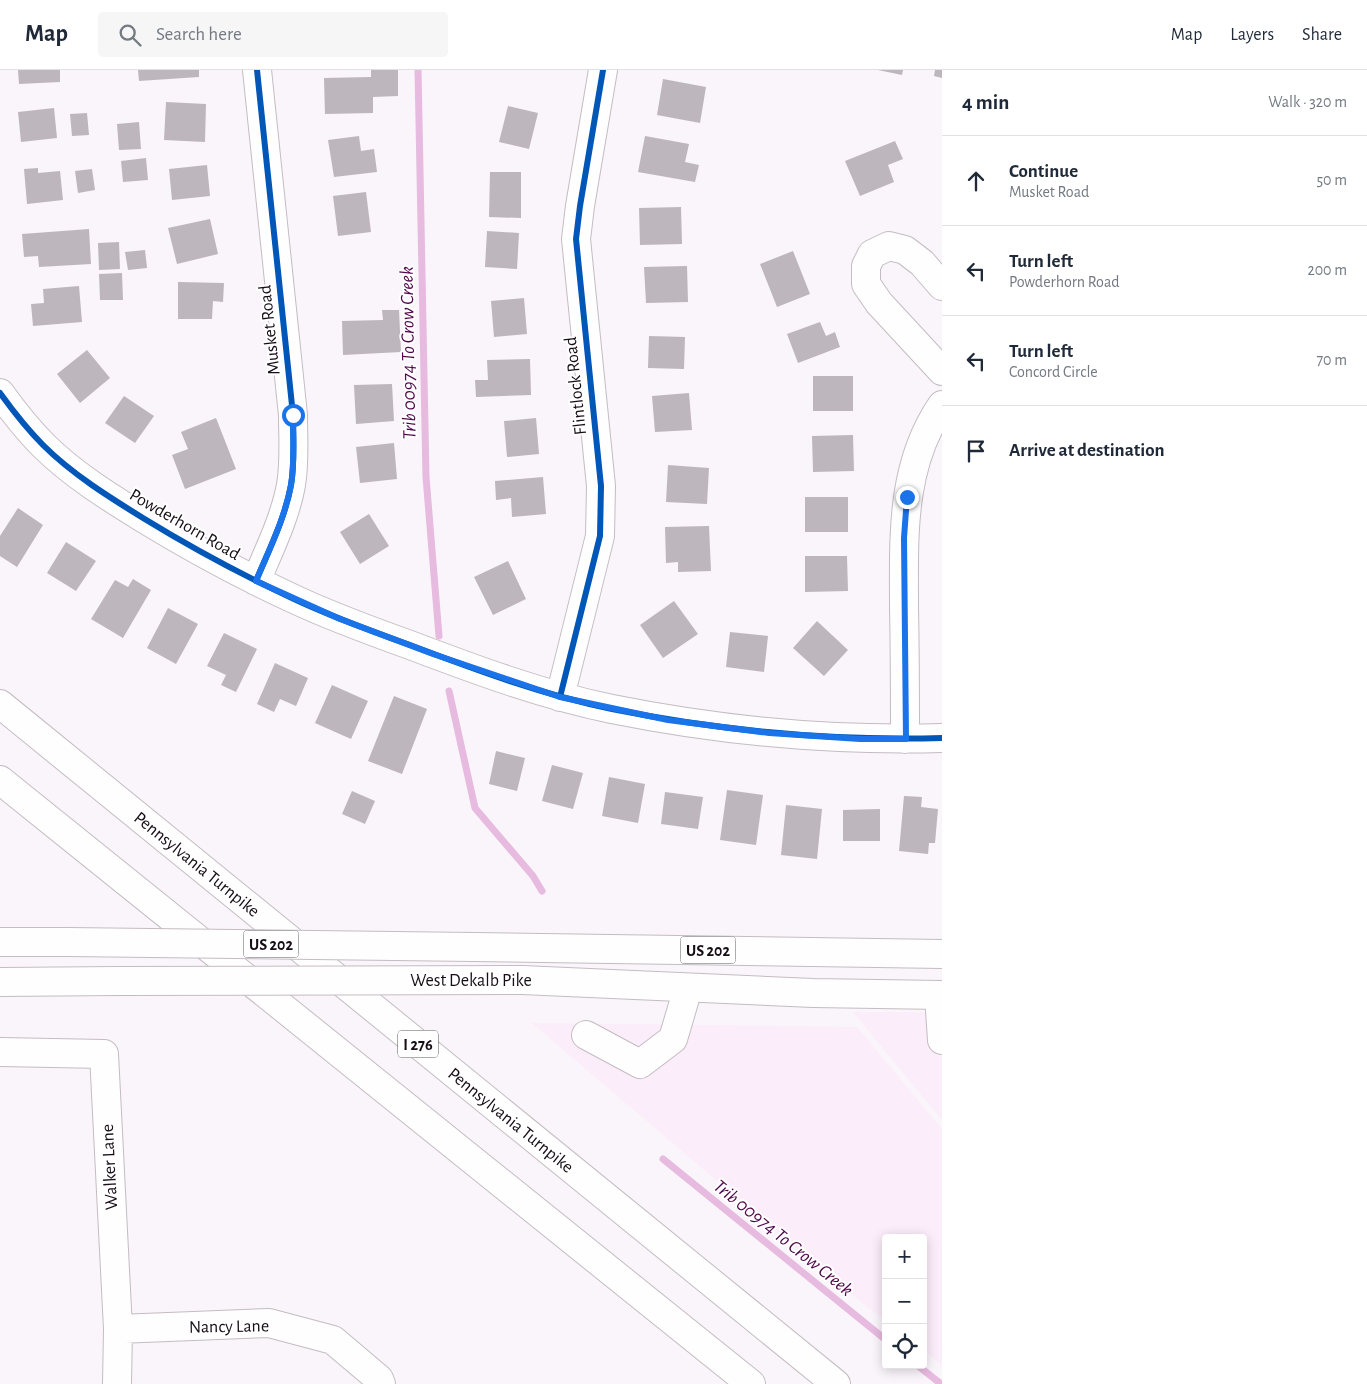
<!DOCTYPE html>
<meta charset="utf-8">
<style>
:root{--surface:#fff;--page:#f6f6f7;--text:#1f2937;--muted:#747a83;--line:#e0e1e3}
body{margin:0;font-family:"Alegreya Sans",sans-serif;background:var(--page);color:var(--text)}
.controls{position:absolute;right:15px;bottom:15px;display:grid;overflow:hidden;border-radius:5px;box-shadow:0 2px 12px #0003}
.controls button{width:45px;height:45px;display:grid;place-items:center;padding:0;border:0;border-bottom:1px solid var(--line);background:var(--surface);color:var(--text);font:25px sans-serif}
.stop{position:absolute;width:15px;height:15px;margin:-11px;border:4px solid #1a73e8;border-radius:50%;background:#fff}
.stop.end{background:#1a73e8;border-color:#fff;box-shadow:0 1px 5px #0008}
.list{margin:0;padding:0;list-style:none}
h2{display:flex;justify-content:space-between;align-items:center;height:65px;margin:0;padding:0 20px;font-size:21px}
h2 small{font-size:16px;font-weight:400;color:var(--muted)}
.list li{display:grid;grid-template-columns:32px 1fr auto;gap:15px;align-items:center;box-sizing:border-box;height:90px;padding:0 20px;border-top:1px solid var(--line)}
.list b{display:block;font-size:19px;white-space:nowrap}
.list p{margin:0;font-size:16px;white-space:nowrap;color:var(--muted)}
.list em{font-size:16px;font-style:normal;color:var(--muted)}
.icon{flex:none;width:28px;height:28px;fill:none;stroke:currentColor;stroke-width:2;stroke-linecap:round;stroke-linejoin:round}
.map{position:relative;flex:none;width:942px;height:1314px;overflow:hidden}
header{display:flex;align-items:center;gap:30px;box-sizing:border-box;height:70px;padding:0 25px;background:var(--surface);border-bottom:1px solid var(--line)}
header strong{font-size:24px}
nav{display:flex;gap:28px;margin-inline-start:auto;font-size:18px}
.search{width:350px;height:45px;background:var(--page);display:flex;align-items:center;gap:12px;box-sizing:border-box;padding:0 18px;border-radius:5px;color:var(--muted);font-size:19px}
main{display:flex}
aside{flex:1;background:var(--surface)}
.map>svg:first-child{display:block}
.built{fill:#fbedf9}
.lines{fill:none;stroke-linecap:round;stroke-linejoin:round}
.stream{stroke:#e7badf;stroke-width:7}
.building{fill:#bdb6bc}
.minor-casing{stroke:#c4bcc2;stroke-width:30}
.highway-casing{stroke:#c4bcc2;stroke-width:30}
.minor{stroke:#fefefe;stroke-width:28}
.highway{stroke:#fefefe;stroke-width:28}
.highway-bridge-casing{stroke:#c4bcc2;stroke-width:30;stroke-linecap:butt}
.highway-bridge{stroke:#fefefe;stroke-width:28}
.cycleway-casing{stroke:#fff;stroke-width:9}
.cycleway{stroke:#0057b8;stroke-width:6}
.route{stroke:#1a73e8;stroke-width:6}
.labels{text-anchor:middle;stroke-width:4;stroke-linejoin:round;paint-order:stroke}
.shield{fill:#fff;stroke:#5c565b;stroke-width:1}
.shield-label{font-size:16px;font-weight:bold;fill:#160d15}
.street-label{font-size:18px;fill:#160d15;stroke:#fff}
.water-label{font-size:19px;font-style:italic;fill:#500549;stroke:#fff}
</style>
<header>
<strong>Map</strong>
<div class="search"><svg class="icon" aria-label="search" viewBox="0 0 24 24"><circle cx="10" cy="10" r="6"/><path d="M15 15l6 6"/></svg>Search here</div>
<nav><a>Map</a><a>Layers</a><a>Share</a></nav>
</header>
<main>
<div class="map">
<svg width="942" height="1314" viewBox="0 0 942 1314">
<rect width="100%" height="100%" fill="#faf5fa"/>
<!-- built -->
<path class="built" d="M 853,942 L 942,942 L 942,1050 Z
M 532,953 L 857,957 L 942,1059 L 942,1295 L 923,1280 L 923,1168 L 886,1168 L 886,1251 L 834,1211 Z"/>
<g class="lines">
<!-- stream -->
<path class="stream" d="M 418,0 L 426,407 L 439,566
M 449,621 L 475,738 L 533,806 L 542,821
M 663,1089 L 886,1270
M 917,1295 L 941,1314"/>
</g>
<!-- building -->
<path class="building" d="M 18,0 L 60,0 L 60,12 L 19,14 Z
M 138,0 L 199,0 L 199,7 L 139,11 Z
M 371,0 L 398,0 L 398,26 L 373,27 L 373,43 L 325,44 L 324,8 L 371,7 Z
M 878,0 L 903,0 L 902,5 Z
M 935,0 L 942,0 L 942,8 L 934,6 Z
M 663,9 L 706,17 L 700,53 L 657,45 Z
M 166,32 L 206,34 L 205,72 L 164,70 Z
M 508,36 L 538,43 L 529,79 L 499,72 Z
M 54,38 L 57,68 L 21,72 L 18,42 Z
M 87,43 L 89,65 L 72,66 L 70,44 Z
M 139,52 L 141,79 L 119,80 L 117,54 Z
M 359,66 L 361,81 L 374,79 L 377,102 L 334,107 L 328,70 Z
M 645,66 L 689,74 L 685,92 L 699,95 L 695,112 L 638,102 Z
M 895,71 L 903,89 L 888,95 L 894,112 L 860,126 L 845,91 Z
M 146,88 L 148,110 L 123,112 L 121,91 Z
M 207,95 L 210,126 L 172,130 L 169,99 Z
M 38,98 L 38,103 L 60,101 L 63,130 L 27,134 L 24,99 Z
M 92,99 L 95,120 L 78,123 L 75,101 Z
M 490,102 L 521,102 L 521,148 L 489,147 Z
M 366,122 L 371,162 L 338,166 L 333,126 Z
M 681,137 L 682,174 L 640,175 L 639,138 Z
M 210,149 L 218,184 L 177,194 L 168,158 Z
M 89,159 L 91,194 L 39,197 L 38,186 L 24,187 L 22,164 Z
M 487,161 L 519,163 L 517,199 L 485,197 Z
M 119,172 L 120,199 L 99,200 L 98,173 Z
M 145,180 L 147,198 L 128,200 L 125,182 Z
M 793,181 L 810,224 L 777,237 L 760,194 Z
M 687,196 L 688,232 L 646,233 L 644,197 Z
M 122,203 L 123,230 L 100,230 L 99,204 Z
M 178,212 L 224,213 L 223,232 L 213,231 L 212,249 L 178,249 Z
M 79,216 L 82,252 L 33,256 L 31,234 L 44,233 L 43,219 Z
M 524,228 L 527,264 L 494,267 L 491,231 Z
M 382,240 L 399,240 L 401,282 L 343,285 L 342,251 L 383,250 Z
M 820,252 L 826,266 L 835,262 L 840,277 L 798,293 L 787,264 Z
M 649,266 L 685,267 L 684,299 L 648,298 Z
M 87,280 L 110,308 L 80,333 L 57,304 Z
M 530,289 L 531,325 L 476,327 L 475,310 L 488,310 L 487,290 Z
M 813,306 L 853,306 L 853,341 L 813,341 Z
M 392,314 L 394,351 L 356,354 L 354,315 Z
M 689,323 L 692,360 L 655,362 L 652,326 Z
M 124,326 L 154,346 L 135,373 L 105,353 Z
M 216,348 L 236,399 L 185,419 L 172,385 L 188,379 L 181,362 Z
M 536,348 L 539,384 L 507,387 L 504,351 Z
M 853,365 L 854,401 L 813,402 L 812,366 Z
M 394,373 L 397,409 L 360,413 L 356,377 Z
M 668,395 L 709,398 L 707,434 L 666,432 Z
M 543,407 L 546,444 L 512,447 L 511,428 L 496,430 L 495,411 Z
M 805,427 L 848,427 L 848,462 L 805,462 Z
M 18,438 L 43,455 L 17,497 L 0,486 L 0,466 Z
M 369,444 L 389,476 L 360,494 L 340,462 Z
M 709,456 L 711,501 L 678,502 L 678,492 L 666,493 L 665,457 Z
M 66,472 L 96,491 L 76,521 L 47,503 Z
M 805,486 L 847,486 L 848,521 L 805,522 Z
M 508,491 L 526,529 L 493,545 L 474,507 Z
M 133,509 L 151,520 L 123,568 L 91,549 L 115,510 L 128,517 Z
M 674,531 L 698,564 L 663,588 L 640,555 Z
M 168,538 L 198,554 L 176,594 L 147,578 Z
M 817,551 L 848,580 L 824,606 L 793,578 Z
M 730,562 L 768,566 L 764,602 L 726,597 Z
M 224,563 L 257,579 L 236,622 L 221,615 L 226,605 L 207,596 Z
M 275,593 L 308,608 L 296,636 L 280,629 L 274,642 L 257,634 Z
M 332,615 L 368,631 L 351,669 L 315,653 Z
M 394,626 L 427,639 L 402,704 L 368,691 Z
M 496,681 L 525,688 L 517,721 L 489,714 Z
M 552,695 L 583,703 L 573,739 L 542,731 Z
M 609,707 L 645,714 L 638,753 L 602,746 Z
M 727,720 L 763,725 L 756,775 L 720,770 Z
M 352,721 L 375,731 L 365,754 L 342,744 Z
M 665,722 L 703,727 L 698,759 L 661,754 Z
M 904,726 L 922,727 L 921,737 L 938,739 L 935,773 L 929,773 L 928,784 L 899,781 Z
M 786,735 L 822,739 L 817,789 L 781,785 Z
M 880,739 L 880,771 L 843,771 L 843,740 Z"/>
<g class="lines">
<defs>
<path id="minor" d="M 942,216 L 922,193 L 905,180 L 889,176 L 872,184 L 866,196 L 866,214 L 879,233 L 942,301
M 0,323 C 13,341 27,359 43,375 C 72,404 109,427 143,448 C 192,478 242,505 294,529 C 332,547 371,561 410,575 C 476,600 543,625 612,639 C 721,661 831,671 942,668
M 256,511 C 269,480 285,448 291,415 C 295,392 293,368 293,345 L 257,0
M 560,627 L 600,466 L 601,416 L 576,169 L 580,136 L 603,0
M 905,669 C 905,625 905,582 904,538 C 904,468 900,396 942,335
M 939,925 L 942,970
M 586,965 L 640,994 L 673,969 L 688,918
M 0,982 L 104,984 L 118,1259 L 117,1314
M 118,1259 L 269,1253 L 333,1270 L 379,1309 L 381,1314"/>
<path id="highway" d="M 0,634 L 836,1314
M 0,710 L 751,1314
M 0,872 L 68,872
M 474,877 L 942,884
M 522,910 L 813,923 L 942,925
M 0,912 L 118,911"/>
</defs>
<!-- minor casing -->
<use href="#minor" class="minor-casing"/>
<!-- highway casing -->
<use href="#highway" class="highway-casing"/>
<!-- minor -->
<use href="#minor" class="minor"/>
<!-- highway -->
<use href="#highway" class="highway"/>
<defs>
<path id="highway-bridge" d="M 68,872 L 474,877
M 118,911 L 522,910"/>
</defs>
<!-- highway-bridge casing -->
<use href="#highway-bridge" class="highway-bridge-casing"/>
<!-- highway-bridge -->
<use href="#highway-bridge" class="highway-bridge"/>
<defs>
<path id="cycleway" d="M 0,323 C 13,341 27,359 43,375 C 72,404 109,427 143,448 C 192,478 242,505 294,529 C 332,547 371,561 410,575 C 476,600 543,625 612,639 C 721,661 831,671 942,668
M 256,511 C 269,480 285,448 291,415 C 295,392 293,368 293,345 L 257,0
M 560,627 L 600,466 L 601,416 L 576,169 L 580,136 L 603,0"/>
</defs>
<!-- cycleway casing -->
<use href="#cycleway" class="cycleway-casing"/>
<!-- cycleway -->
<use href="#cycleway" class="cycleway"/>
</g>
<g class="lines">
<!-- route -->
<path class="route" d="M 293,345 C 293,368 295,392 291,415 C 285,448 269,480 256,511 L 340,549 L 433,584 L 560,627 L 668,650 L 769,663 L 860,669 L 906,669 L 904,468 L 907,427"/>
</g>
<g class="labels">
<!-- shield labels -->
<g class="shield">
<rect x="243.5" y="860.5" width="55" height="27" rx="4"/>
<rect x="680.5" y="866.5" width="55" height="27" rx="4"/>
<rect x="398" y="960.5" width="40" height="27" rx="4"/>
</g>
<g class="shield-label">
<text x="271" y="880">US 202</text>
<text x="708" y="886">US 202</text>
<text x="418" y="980">I 276</text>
</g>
<!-- street labels -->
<g class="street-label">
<text transform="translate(269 260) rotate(-96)" y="6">Musket Road</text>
<text transform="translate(575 316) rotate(-96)" y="6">Flintlock Road</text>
<text transform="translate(185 454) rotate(30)" y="6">Powderhorn Road</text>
<text transform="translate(197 794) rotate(39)" y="6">Pennsylvania Turnpike</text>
<text x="471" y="916">West Dekalb Pike</text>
<text transform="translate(511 1050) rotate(39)" y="6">Pennsylvania Turnpike</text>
<text transform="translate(109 1097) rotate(-93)" y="6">Walker Lane</text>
<text transform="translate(229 1256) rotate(-1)" y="6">Nancy Lane</text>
</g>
<!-- water labels -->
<g class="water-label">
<text transform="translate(407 283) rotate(-91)" y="7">Trib 00974 To Crow Creek</text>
<text transform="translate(784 1167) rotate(39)" y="7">Trib 00974 To Crow Creek</text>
</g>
</g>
</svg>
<div class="controls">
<button>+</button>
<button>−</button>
<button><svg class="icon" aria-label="locate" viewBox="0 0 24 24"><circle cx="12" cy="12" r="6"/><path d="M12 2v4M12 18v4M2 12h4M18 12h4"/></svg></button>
</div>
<div class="stop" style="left:293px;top:345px"></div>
<div class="stop end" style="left:907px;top:427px"></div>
</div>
<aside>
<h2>4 min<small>Walk · 320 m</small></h2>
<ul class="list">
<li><svg class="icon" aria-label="ahead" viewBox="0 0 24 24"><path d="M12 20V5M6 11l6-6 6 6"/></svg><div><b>Continue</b><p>Musket Road</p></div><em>50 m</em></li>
<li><svg class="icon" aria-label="left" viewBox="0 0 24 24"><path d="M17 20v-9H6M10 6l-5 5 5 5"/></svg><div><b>Turn left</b><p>Powderhorn Road</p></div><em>200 m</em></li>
<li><svg class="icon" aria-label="left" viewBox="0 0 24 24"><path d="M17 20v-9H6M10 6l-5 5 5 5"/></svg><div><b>Turn left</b><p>Concord Circle</p></div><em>70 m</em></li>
<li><svg class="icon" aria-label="arrive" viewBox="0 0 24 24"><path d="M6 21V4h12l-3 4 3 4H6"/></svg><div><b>Arrive at destination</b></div></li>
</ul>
</aside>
</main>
